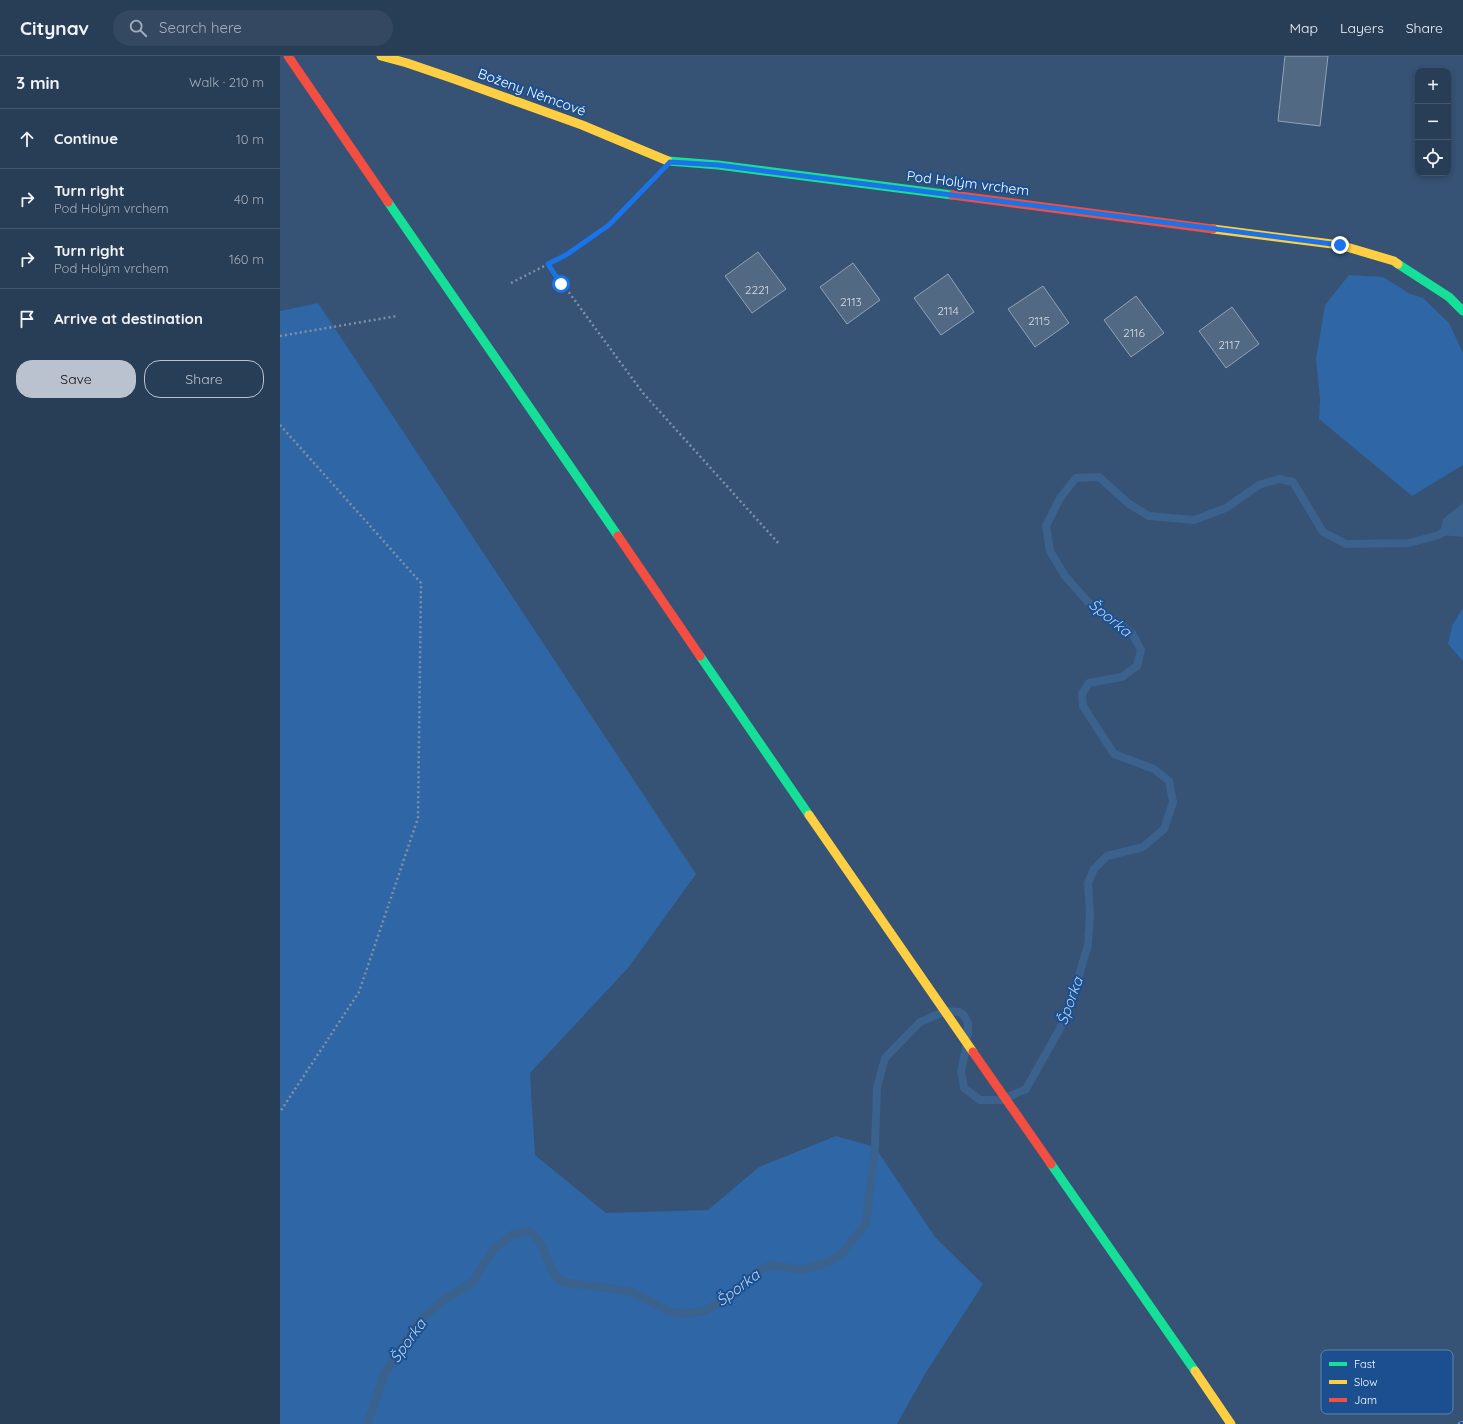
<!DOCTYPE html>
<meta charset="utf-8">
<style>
:root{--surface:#283e57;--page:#344961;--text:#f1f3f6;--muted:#a5aeba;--line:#44576d;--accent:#b9c2ce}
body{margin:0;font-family:Quicksand,sans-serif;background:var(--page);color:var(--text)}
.controls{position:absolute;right:12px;top:12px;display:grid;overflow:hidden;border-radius:8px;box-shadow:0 2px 6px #0003}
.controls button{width:36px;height:36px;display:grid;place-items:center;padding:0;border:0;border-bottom:1px solid var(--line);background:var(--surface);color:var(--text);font:20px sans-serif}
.stop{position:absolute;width:12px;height:12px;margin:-9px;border:3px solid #1a73e8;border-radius:50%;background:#fff}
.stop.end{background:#1a73e8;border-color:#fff;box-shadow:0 1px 4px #0008}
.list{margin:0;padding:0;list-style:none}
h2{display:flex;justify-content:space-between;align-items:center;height:52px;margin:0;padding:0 16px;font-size:17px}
h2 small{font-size:13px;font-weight:400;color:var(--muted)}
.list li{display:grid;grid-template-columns:26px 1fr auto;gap:12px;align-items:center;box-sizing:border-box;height:60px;padding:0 16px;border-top:1px solid var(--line)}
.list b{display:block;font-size:15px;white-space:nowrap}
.list p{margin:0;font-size:13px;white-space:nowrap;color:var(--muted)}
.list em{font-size:13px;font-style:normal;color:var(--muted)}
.actions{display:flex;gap:8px;padding:12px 16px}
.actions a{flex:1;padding:9px 0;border:1px solid var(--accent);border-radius:16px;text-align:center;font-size:14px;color:var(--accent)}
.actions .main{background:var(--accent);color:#111}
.icon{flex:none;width:22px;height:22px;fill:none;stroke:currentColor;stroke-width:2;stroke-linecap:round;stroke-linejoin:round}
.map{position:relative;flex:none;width:1183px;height:1368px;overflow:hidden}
header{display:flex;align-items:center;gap:24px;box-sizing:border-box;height:56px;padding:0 20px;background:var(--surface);border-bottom:1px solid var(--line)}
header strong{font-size:19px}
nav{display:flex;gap:22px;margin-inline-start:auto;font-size:14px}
.search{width:280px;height:36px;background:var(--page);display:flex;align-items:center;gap:10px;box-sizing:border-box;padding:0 14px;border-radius:22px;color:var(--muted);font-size:15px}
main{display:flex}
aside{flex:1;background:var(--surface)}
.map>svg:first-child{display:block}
.green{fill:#2f66a5}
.water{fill:#3b618d}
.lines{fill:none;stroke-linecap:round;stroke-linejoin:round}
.stream{stroke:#3b618d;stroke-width:8}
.building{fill:#526984;stroke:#92a2b6}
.path{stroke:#7d92a8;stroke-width:2.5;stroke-dasharray:2 3;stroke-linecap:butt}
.fast{stroke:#16e098;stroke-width:9}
.slow{stroke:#ffcf43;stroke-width:9}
.jam{stroke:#f24e42;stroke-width:9}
.rail-casing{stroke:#7e92a7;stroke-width:4.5}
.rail{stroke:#1b4f8f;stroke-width:3;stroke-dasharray:9;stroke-linecap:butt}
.route{stroke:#1a73e8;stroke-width:5}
.labels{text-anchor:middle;stroke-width:4;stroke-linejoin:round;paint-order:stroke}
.number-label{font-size:12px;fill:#d4dae0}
.street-label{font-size:14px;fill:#fff;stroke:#1b4f8f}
.water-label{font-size:15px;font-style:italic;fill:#b5d3f5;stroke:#1b4f8f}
.key{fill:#1b4f8f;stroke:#5f84b1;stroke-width:1}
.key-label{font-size:11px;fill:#fff}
</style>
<header>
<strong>Citynav</strong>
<div class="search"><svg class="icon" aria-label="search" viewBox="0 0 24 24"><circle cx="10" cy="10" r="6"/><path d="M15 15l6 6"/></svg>Search here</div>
<nav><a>Map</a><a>Layers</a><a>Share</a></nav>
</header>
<main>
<aside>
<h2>3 min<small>Walk · 210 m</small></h2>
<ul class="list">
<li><svg class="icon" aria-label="ahead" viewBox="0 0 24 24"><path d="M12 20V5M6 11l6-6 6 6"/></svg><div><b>Continue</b></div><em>10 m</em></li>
<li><svg class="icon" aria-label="right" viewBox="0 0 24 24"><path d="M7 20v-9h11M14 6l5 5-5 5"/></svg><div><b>Turn right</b><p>Pod Holým vrchem</p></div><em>40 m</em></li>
<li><svg class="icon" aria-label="right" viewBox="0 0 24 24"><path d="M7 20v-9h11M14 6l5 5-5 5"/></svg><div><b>Turn right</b><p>Pod Holým vrchem</p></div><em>160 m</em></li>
<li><svg class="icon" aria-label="arrive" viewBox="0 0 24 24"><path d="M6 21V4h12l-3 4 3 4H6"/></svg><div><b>Arrive at destination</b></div></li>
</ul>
<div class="actions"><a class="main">Save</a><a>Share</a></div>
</aside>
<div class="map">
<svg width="1183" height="1368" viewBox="0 0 1183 1368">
<rect width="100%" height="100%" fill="#365274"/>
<!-- green -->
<path class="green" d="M 1069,219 L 1103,221 L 1130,238 L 1143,242 L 1169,267 L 1183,297 L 1183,409 L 1132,440 L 1039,363 L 1040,343 L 1036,303 L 1045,249 Z
M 38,247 L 416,818 L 348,912 L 250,1017 L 255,1099 L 326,1157 L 428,1154 L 479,1111 L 556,1080 L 595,1091 L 655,1181 L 703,1228 L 645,1318 L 617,1368 L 0,1368 L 0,255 Z
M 1183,552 L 1183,605 L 1168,588 L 1172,570 Z"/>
<!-- water -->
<path class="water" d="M 1183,447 L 1183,481 L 1159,479 L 1163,463 Z"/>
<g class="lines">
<!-- stream -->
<path class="stream" d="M 686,992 L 681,1015 L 684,1032 L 700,1044 L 721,1044 L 746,1033 L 787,960 L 808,889 L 810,858 L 808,827 L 814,813 L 827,800 L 863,791 L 884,773 L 893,746 L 889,725 L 874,713 L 834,698 L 803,650 L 802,638 L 809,627 L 842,621 L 857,610 L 861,594 L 852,577 L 808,546 L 785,520 L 770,495 L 766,470 L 780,442 L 796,422 L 819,421 L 849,448 L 869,460 L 914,464 L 946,452 L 979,429 L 999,423 L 1013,426 L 1043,476 L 1066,488 L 1129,487 L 1159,479 L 1183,463
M 87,1368 L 104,1319 L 135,1269 L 164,1243 L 192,1227 L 213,1194 L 233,1178 L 250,1175 L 259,1185 L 275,1220 L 283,1226 L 350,1235 L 391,1256 L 407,1257 L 425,1255 L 455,1237 L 478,1215 L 491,1209 L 523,1214 L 548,1206 L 563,1196 L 586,1167 L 595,1091 L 597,1032 L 605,1002 L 640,966 L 666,955 L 679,956 L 684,959 L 688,967 L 688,979"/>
</g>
<!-- building -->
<path class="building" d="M 1005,0 L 1048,0 L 1040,70 L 998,65 Z
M 478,196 L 506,233 L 472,257 L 445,220 Z
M 573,207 L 600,244 L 567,268 L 540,231 Z
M 668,218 L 694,256 L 661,279 L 634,242 Z
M 763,230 L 789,267 L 755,291 L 728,253 Z
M 856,240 L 884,277 L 851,301 L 824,264 Z
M 952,251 L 979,288 L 946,312 L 919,275 Z"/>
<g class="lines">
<!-- path -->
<path class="path" d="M 268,208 L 363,337 L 500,489
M 231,227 L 286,199 L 329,169 L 371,126
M 0,280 L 117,260
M 0,369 L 141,527 L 138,762 L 79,936 L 0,1056"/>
<!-- fast -->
<path class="fast" d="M 388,105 L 438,109 L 672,139
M 108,146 L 338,480
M 1118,208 L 1169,241 L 1183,255
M 420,600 L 529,759
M 771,1108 L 915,1315"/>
<!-- slow -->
<path class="slow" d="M 101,0 L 127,7 L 174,23 L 302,69 L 388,105
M 933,173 L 1060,189 L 1114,205 L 1118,208
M 529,759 L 693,996
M 915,1315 L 951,1368"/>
<!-- jam -->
<path class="jam" d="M 8,0 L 108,146
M 672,139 L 933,173
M 338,480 L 420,600
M 693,996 L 771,1108"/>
<defs>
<path id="rail" d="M 1180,1368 L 1183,1367"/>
</defs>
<!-- rail casing -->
<use href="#rail" class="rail-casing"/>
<!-- rail -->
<use href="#rail" class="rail"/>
</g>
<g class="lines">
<!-- route -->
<path class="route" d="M 281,228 L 268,208 L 286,199 L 329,169 L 390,106 L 438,109 L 1060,189"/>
</g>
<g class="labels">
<!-- number labels -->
<g class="number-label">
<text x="477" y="238">2221</text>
<text x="571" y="250">2113</text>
<text x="668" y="259">2114</text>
<text x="759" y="269">2115</text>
<text x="854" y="281">2116</text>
<text x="949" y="293">2117</text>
</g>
<!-- street labels -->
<g class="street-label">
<text transform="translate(252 36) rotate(20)" y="5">Boženy Němcové</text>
<text transform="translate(688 127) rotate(7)" y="5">Pod Holým vrchem</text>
</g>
<!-- water labels -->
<g class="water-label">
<text transform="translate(830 562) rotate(39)" y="5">Šporka</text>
<text transform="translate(790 945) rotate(-70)" y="5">Šporka</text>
<text transform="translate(458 1232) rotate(-37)" y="5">Šporka</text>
<text transform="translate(128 1285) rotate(-54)" y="5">Šporka</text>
</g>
</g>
<!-- legend -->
<rect x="1041" y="1294" width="132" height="64" rx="6" class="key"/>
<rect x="1049" y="1306" width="18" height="4" fill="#16e098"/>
<rect x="1049" y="1324" width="18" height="4" fill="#ffcf43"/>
<rect x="1049" y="1342" width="18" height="4" fill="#f24e42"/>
<g class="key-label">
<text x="1074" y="1312">Fast</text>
<text x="1074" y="1330">Slow</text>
<text x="1074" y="1348">Jam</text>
</g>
</svg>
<div class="controls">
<button>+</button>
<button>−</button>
<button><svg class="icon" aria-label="locate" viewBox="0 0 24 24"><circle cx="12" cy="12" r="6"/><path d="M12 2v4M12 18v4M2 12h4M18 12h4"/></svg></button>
</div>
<div class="stop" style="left:281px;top:228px"></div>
<div class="stop end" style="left:1060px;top:189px"></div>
</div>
</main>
